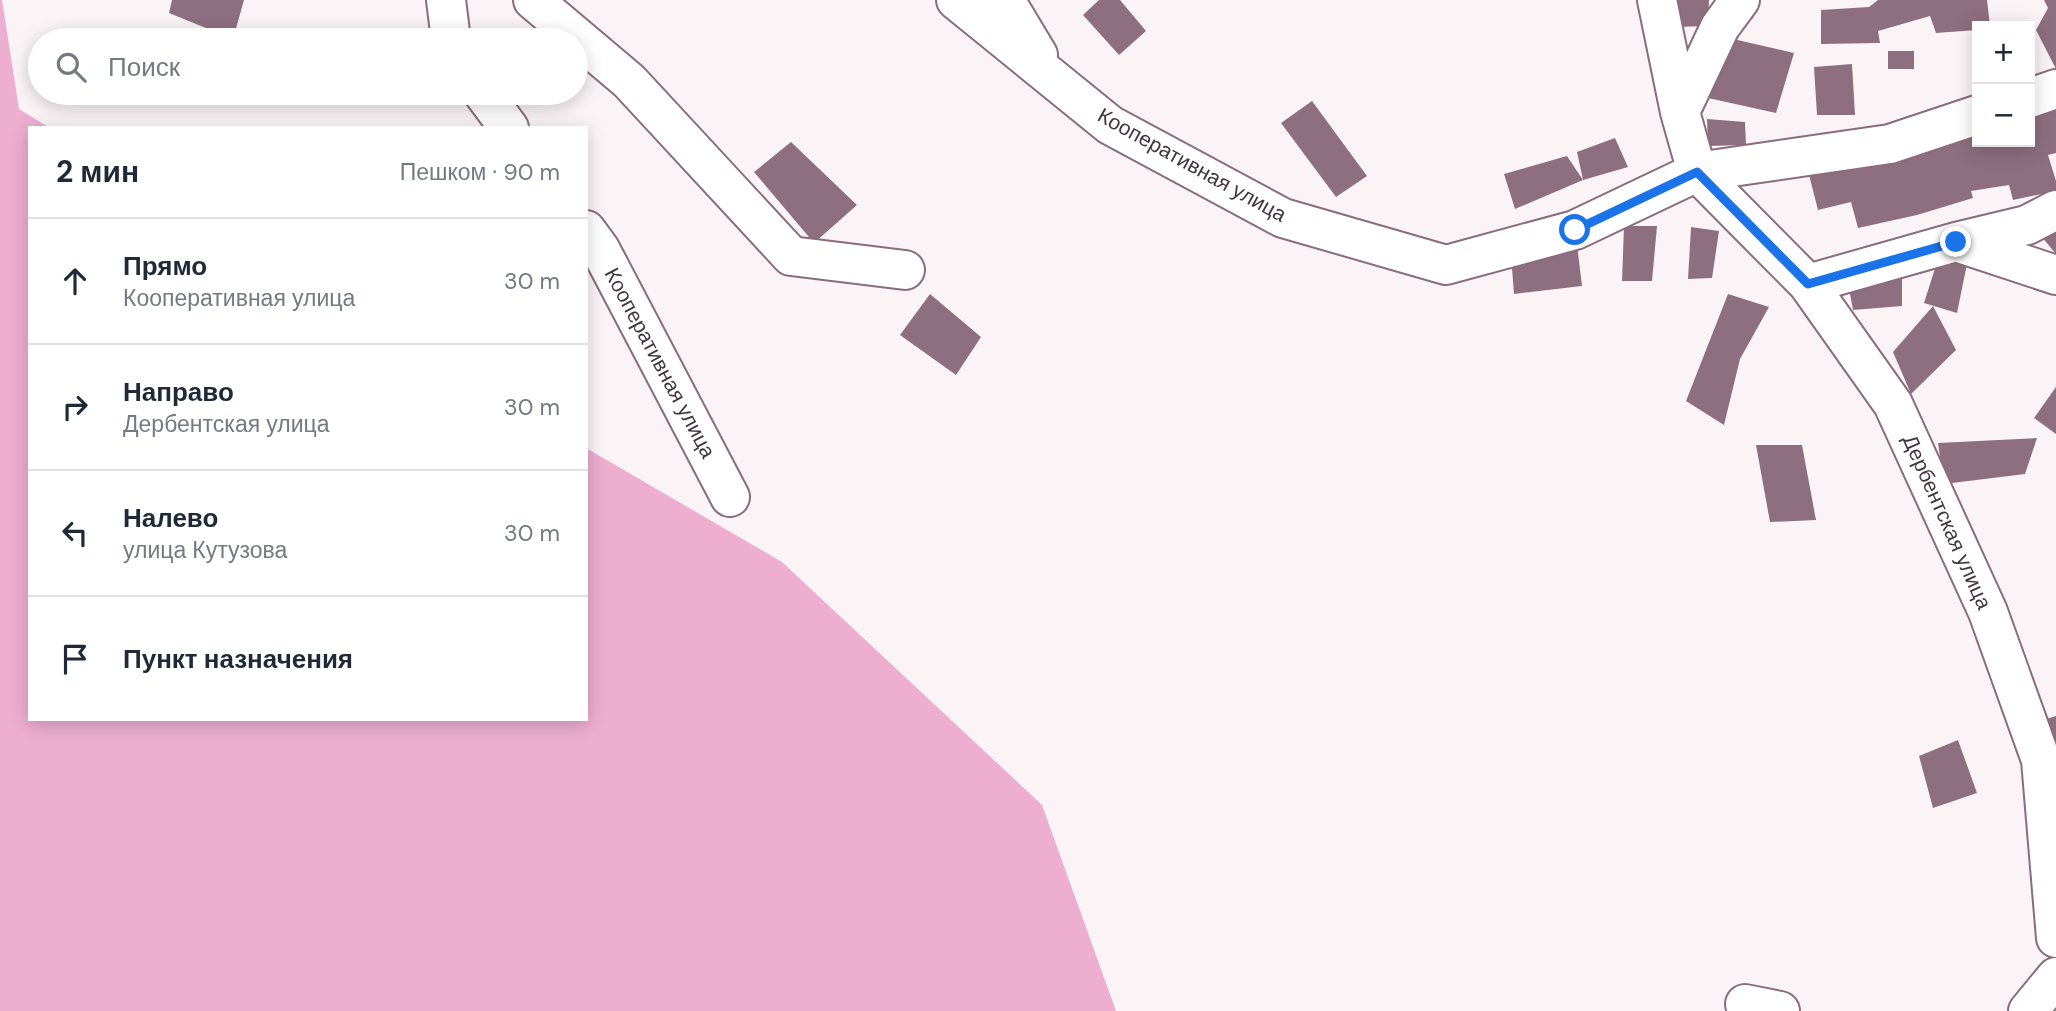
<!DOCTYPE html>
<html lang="ru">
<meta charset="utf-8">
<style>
:root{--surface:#fff;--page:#f2f2f3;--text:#1f2937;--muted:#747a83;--line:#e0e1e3}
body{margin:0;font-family:"DM Sans",sans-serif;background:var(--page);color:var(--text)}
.controls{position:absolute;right:21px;top:21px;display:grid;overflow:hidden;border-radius:0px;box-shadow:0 4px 18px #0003}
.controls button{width:63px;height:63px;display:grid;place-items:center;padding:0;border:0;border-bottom:2px solid var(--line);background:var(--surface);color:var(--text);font:35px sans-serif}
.stop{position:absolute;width:21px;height:21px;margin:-16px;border:5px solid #1a73e8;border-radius:50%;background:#fff}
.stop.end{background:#1a73e8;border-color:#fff;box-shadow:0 2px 7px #0008}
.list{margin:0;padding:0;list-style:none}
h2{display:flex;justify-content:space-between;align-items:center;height:91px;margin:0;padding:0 28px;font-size:30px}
h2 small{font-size:23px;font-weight:400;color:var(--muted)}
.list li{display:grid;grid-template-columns:46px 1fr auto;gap:21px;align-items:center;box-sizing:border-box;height:126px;padding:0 28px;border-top:2px solid var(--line)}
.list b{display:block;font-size:26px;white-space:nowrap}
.list p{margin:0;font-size:23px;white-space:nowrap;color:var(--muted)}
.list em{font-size:23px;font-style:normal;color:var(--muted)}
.icon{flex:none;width:38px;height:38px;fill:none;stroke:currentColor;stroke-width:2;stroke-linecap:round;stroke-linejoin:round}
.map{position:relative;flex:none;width:2056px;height:1011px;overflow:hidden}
.search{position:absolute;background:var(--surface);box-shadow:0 4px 18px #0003;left:28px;top:28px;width:560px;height:77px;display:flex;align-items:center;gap:18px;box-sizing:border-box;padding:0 24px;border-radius:38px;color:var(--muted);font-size:26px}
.panel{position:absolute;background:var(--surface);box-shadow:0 4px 18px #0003;left:28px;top:126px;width:560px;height:595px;border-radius:0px}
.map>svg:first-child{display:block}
.forest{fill:#edaed0}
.building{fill:#8e6f7f}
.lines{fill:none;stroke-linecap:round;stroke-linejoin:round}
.minor-casing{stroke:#8b6c7c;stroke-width:42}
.minor{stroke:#fff;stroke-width:38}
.route{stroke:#1a73e8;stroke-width:9}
.labels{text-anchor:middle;stroke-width:7;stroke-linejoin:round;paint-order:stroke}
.street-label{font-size:21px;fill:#43353d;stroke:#fff}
</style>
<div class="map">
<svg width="2056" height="1011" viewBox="0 0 2056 1011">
<rect width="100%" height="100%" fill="#fbf4f7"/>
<!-- forest -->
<path class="forest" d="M 0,0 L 2,0 L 19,109 L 50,128 L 30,128 L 30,719 L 586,719 L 586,448 L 782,562 L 1042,805 L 1116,1011 L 0,1011 Z"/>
<!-- building -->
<path class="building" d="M 172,0 L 244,0 L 233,39 L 169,13 Z
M 1099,0 L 1120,0 L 1146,31 L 1119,55 L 1083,15 Z
M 1677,0 L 1709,0 L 1708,26 L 1675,27 Z
M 1878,0 L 1987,0 L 1990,26 L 1977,26 L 1977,30 L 1936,33 L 1930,16 L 1878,31 L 1880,43 L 1821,44 L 1821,10 L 1869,7 Z
M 2044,0 L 2056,0 L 2056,69 L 2036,30 L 2048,8 Z
M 1720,36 L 1794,53 L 1776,113 L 1708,98 Z
M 1888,51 L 1914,51 L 1914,69 L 1888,69 Z
M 1852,64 L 1855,115 L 1817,115 L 1814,67 Z
M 1312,101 L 1367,176 L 1336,197 L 1281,123 Z
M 2056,106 L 2056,153 L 2048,155 L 2056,181 L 2056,191 L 2013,200 L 2009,185 L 1971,191 L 1973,198 L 1917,215 L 1858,228 L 1851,202 L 1818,210 L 1807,167 L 1977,127 L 1977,142 L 2030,142 L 2030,116 Z
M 1707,119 L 1745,122 L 1746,145 L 1708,146 Z
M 1615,138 L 1628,167 L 1583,180 L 1515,209 L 1504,174 L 1567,156 L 1583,180 L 1577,152 Z
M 791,142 L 857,205 L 814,243 L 754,172 Z
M 1624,226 L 1657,226 L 1652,281 L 1622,281 Z
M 2056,226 L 2056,254 L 2041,236 Z
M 1691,227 L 1719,231 L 1712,278 L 1688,279 Z
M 1577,244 L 1582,286 L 1514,294 L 1511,255 Z
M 1938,259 L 1967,264 L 1957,313 L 1924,303 Z
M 1902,277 L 1902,306 L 1853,310 L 1848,283 Z
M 930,294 L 981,337 L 956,375 L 900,335 Z
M 1728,294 L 1769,307 L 1740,359 L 1724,425 L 1686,401 Z
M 1933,306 L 1956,350 L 1911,394 L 1893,352 Z
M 2056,387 L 2056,434 L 2034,418 Z
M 2037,438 L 2025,474 L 1944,484 L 1938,443 Z
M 1756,445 L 1802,445 L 1816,520 L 1770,522 Z
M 2056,716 L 2056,775 L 2043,720 Z
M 1958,740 L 1977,793 L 1933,808 L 1919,756 Z"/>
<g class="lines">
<defs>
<path id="minor" d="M 446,0 L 451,40
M 533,0 L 629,81 L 791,256 L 905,270
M 956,0 L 1110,125 L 1283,218 L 1446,265 L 1575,230 L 1697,172 L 1890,144 L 1977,115
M 1005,0 L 1038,55
M 1657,0 L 1680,112 L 1697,172 L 1808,284 L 1893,404 L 1988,612 L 2041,760 L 2056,938
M 483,93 L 509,128
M 2030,98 L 2056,89
M 1680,112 L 1720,27 L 1740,0
M 586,230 L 600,249 L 730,497
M 1956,242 L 2027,225 L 2056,210
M 1808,284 L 1956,242 L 2056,275
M 1745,1004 L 1780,1011
M 2028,1011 L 2056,977"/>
</defs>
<!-- minor casing -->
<use href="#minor" class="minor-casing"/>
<!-- minor -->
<use href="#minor" class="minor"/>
</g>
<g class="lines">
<!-- route -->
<path class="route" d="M 1575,230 L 1697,172 L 1808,284 L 1956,242"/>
</g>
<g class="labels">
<!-- street labels -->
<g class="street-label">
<text transform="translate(1192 165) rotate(29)" y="7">Кооперативная улица</text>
<text transform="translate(660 363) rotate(62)" y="7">Кооперативная улица</text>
<text transform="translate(1947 522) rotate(66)" y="7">Дербентская улица</text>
</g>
</g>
</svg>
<div class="controls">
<button>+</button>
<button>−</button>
</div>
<div class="stop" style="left:1575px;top:230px"></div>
<div class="stop end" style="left:1956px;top:242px"></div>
<div class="search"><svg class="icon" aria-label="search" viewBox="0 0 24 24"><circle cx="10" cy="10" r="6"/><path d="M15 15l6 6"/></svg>Поиск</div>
<section class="panel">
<h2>2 мин<small>Пешком · 90 m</small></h2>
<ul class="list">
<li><svg class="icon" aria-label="ahead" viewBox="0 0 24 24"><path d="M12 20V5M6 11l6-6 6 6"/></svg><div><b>Прямо</b><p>Кооперативная улица</p></div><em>30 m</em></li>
<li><svg class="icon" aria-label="right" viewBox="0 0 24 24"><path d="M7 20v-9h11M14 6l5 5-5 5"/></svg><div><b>Направо</b><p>Дербентская улица</p></div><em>30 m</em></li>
<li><svg class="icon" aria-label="left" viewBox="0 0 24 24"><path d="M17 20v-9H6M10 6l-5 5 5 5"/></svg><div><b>Налево</b><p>улица Кутузова</p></div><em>30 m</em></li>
<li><svg class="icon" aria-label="arrive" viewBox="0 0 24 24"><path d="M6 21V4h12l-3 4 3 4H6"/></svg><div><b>Пункт назначения</b></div></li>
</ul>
</section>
</div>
